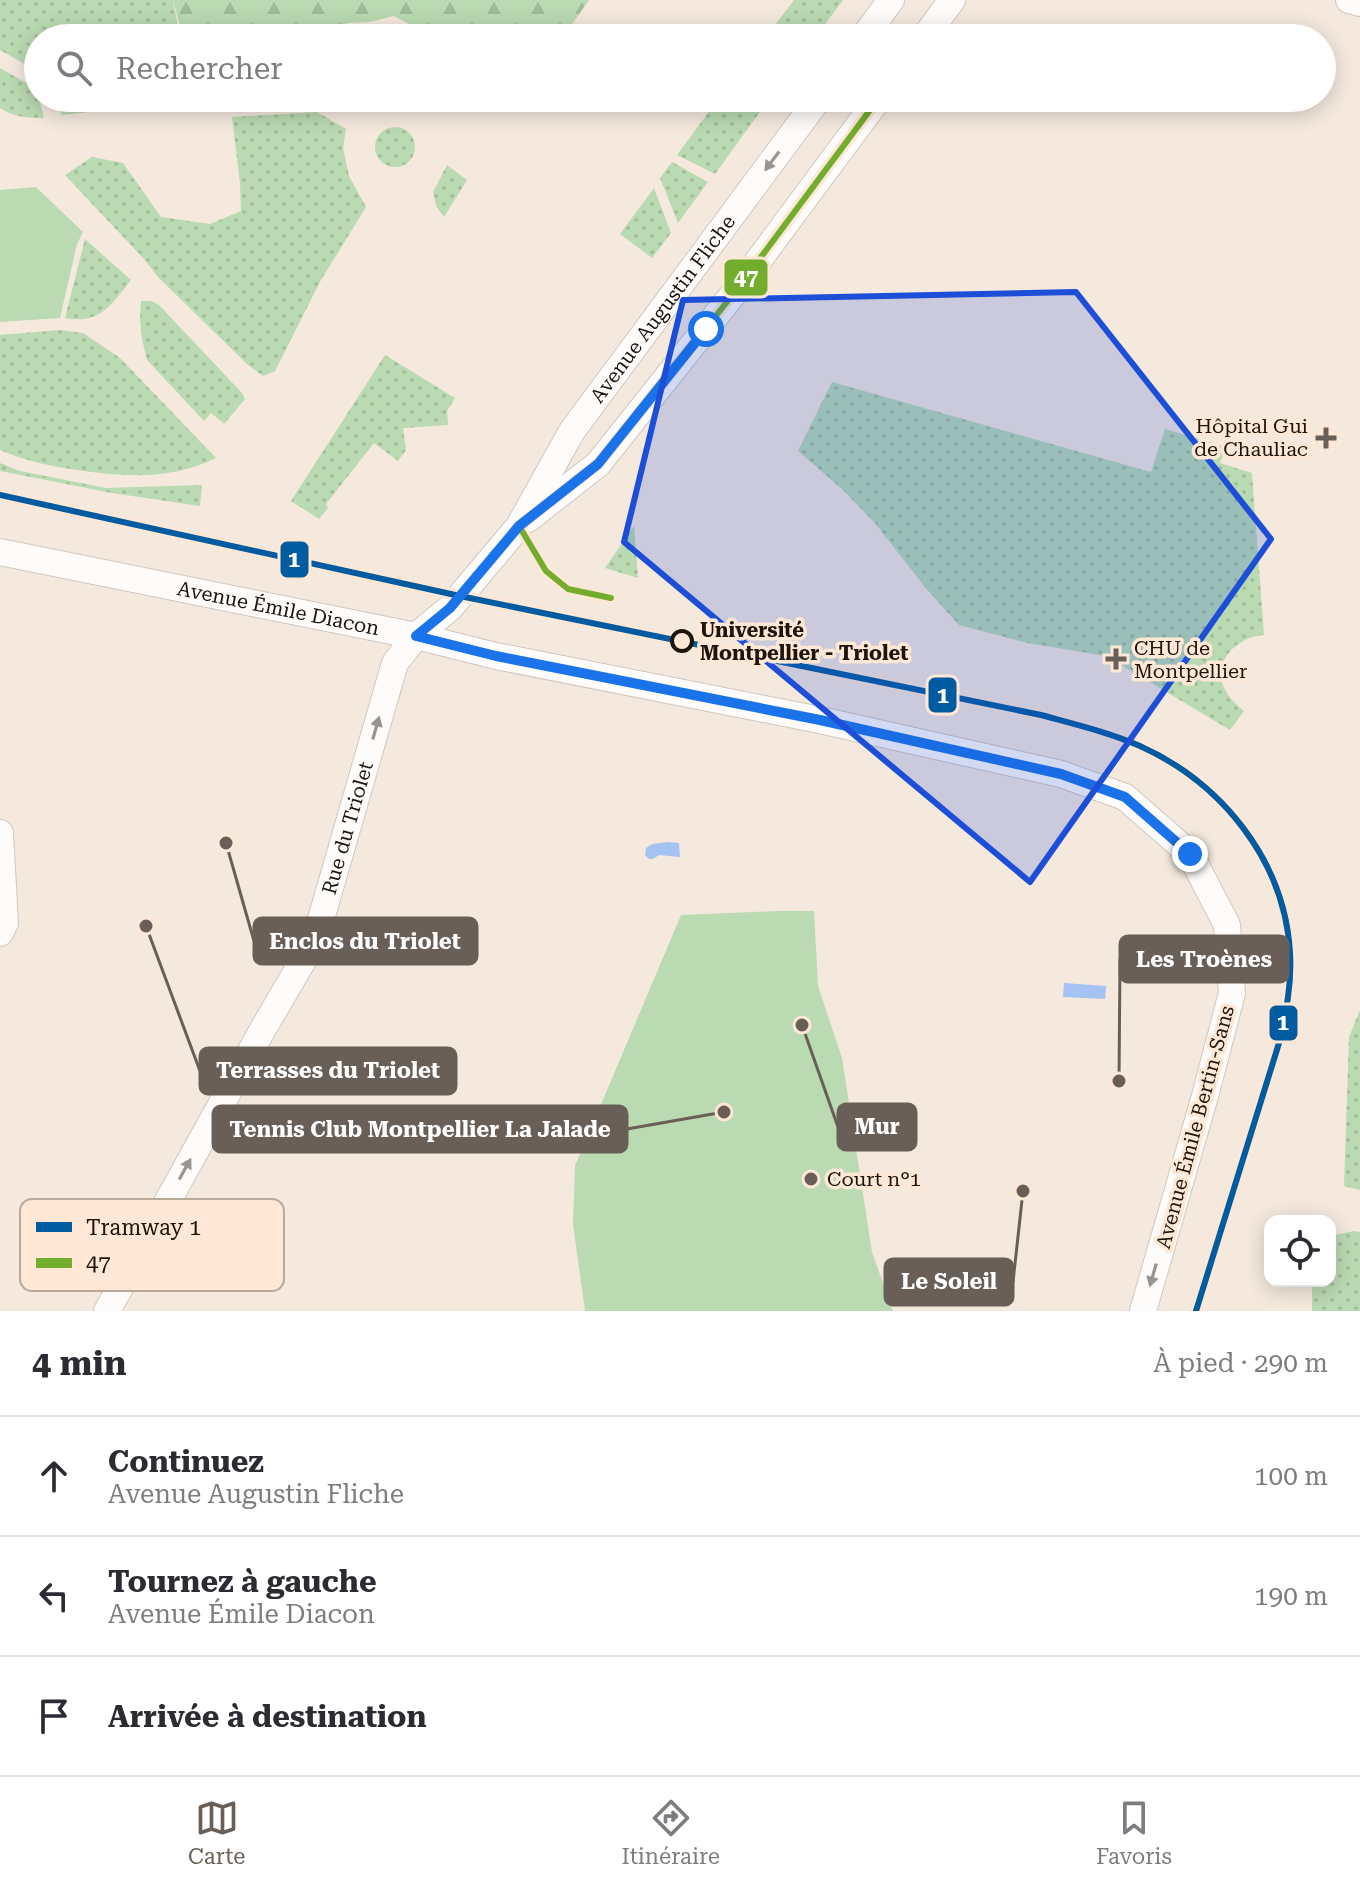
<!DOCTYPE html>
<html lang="fr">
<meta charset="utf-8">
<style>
:root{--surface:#fff;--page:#f7f7f7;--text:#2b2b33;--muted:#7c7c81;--line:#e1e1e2;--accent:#695f56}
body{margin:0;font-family:"Roboto Serif",serif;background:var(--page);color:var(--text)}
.controls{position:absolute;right:24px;bottom:24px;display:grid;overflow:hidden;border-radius:16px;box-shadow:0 4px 20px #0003}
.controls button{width:72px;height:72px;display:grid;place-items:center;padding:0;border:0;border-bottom:2px solid var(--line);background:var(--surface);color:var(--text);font:40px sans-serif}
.stop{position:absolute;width:24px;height:24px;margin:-18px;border:6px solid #1a73e8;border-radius:50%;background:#fff}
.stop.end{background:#1a73e8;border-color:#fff;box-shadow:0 2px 8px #0008}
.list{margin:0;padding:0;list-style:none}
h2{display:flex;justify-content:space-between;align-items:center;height:104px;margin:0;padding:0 32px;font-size:34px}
h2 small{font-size:26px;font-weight:400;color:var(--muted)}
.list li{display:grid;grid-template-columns:52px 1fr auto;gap:24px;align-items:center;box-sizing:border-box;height:120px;padding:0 32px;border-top:2px solid var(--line)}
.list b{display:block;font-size:30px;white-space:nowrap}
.list p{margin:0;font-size:26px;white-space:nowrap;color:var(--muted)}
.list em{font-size:26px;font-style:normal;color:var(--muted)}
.icon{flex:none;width:44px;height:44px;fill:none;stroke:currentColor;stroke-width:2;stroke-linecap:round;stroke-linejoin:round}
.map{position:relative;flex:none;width:1360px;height:1311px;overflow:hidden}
.search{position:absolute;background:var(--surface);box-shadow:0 4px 20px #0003;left:24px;right:24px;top:24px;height:88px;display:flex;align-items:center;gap:20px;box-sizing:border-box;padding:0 28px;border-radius:44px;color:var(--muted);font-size:30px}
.sheet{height:464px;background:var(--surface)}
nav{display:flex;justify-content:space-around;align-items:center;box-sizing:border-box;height:112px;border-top:2px solid var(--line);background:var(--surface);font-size:22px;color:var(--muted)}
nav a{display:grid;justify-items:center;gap:4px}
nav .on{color:var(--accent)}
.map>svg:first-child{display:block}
.grass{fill:url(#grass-dots)}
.forest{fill:url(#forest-firs)}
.pitch{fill:#badab1}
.water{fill:#a5c3f2}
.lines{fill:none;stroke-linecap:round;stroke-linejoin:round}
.street-casing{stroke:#d1c7be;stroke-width:28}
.street{stroke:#fefcfa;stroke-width:26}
.bus-1-casing{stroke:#fee8d5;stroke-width:12}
.bus-1{stroke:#72ad2d;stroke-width:6}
.tram-1-casing{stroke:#fee8d5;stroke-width:12}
.tram-1{stroke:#005ba1;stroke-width:6}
.oneway{fill:#99948f}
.route{stroke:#1a73e8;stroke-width:10}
.marked{fill:#1d4ed8;fill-opacity:0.2;stroke:#1d4ed8;stroke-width:6;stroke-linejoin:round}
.poi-dot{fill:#695f56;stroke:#fee8d5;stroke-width:3}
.stop-dot{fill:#fee8d5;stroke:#1d140c;stroke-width:4}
.labels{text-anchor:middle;stroke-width:7;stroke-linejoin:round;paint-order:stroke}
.street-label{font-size:20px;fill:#1d140c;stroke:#fee8d5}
.poi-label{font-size:20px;fill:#1d140c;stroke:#fee8d5;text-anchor:start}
.stop-label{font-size:20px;font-weight:bold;fill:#1d140c;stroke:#fee8d5;text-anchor:start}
.key{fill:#fee8d5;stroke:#baa899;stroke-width:2}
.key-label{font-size:22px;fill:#1d140c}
.leader{fill:none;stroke:#695f56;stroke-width:3}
.callout-dot{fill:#695f56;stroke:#fee8d5;stroke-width:3}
.callout{fill:#695f56;stroke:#695f56;stroke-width:3}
.callout-label{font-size:22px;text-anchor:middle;font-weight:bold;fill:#fff}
.line-badge{stroke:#fee8d5;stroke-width:3}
.badge-label{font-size:22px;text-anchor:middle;font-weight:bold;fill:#fff}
</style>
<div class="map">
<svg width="1360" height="1311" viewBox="0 0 1360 1311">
<defs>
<pattern id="grass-dots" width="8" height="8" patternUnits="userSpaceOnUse" patternTransform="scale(2)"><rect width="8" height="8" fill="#badab1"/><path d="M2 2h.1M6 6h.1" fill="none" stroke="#9fba97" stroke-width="1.8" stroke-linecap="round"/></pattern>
<pattern id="forest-firs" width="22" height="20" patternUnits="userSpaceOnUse" patternTransform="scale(2)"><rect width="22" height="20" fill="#badab1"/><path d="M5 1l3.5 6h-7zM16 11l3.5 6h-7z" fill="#9fba97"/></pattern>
</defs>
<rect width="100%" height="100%" fill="#f5e9de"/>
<!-- grass -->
<path class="grass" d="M 0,0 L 173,0 L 180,38 L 38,38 L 38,75 L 33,69 L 0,50 Z
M 794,0 L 843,0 L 815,38 L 765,38 Z
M 0,68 L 37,89 L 44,118 C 29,118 12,117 0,108 Z
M 53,98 L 173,98 L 151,105 L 62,115 Z
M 719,98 L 770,98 L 715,174 L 677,155 Z
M 317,112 L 346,129 L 343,148 L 349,176 L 366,207 L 321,280 L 275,371 L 263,376 L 248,365 L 158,277 L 144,259 L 65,175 L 92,157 L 123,163 L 161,217 L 210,224 L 241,211 L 240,183 L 232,117 Z
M375 147a20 20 0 1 1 40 0a20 20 0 1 1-40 0Z
M 672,162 L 708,182 L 678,223 L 660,178 Z
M 447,165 L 467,180 L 444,217 L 436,206 L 433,192 Z
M 654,188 L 671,233 L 652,258 L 620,234 Z
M 85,239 L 131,280 C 112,304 100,325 65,318 Z
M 141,301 L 151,301 L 159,305 L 242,393 L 245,399 L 224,424 L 211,413 L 204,421 L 147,360 L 142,339 L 140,319 Z
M 60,330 L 83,333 L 120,358 L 216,458 C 172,480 124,477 77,470 C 50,466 25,461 0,450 L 0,335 Z
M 385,355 L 455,398 L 447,411 L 448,425 L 403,428 L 406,450 L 398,461 L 374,443 L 326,504 L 328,508 L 319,519 L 291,501 Z
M 832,382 L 1151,472 L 1165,429 L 1226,447 L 1220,463 L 1252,473 L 1264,635 C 1244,636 1221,652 1221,674 C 1221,690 1233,702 1244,711 L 1230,730 L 1106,656 L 1027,643 L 959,625 L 924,586 L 875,523 L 843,490 L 798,451 Z
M 0,463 L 20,471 L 106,488 L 202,485 L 200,506 L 112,493 L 0,471 Z
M 634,526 L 638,578 L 605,568 Z
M 1360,1010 L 1360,1190 L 1344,1186 L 1349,1037 Z
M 1354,1231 L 1360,1232 L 1360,1311 L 1312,1311 L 1312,1281 L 1330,1281 L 1330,1236 Z"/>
<!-- forest -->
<path class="forest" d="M 173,0 L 589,0 L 566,33 L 556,38 L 435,38 L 394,16 L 370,22 L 347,23 L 346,38 L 180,38 L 179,22 Z"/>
<!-- pitch -->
<path class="pitch" d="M 36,187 L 83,232 L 77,244 L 60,318 L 0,322 L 0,190 Z
M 779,911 L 814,911 L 818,986 L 842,1058 L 872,1252 L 893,1311 L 585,1311 L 573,1224 L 575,1166 L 681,915 Z"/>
<!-- water -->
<path class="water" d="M 668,842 L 679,843 L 680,857 L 659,855 L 653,859 L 649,859 L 645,855 L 646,848 L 652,844 Z
M 1064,983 L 1106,986 L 1105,999 L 1063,997 Z"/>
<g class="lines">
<defs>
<g id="street">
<path d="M 1349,0 L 1360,3"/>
<path d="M 863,38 L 891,0"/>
<path d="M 924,38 L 952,0"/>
<path d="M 528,519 L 598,464 L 738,288 L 879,98"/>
<path id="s1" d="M 0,552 L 416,636 L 496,656 L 820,720 L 1061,774 L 1125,797 L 1190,854 L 1227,925 L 1232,993 L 1205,1096 L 1143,1311"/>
<path d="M 0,833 L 5,923 L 0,933"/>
<path id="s2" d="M 107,1311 L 263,1029 L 315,940 L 395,663 L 416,636 L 450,608 L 519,526 L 572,431 L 819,98"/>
</g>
</defs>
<!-- street casing -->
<use href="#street" class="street-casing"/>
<!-- street -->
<use href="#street" class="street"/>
<defs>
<path id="bus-1" d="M 611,598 L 568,589 L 546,571 L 519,526 L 598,464 L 738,288 L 879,98"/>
</defs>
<!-- bus-1 casing -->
<use href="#bus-1" class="bus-1-casing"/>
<!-- bus-1 -->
<use href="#bus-1" class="bus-1"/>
<defs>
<path id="tram-1" d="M 0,495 L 460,596 L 1041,715 C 1074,724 1108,732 1140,746 C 1222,783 1285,861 1290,953 C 1292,983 1286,1013 1279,1043 L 1196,1311"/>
</defs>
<!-- tram-1 casing -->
<use href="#tram-1" class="tram-1-casing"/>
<!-- tram-1 -->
<use href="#tram-1" class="tram-1"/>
</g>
<!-- one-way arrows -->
<defs><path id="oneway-solid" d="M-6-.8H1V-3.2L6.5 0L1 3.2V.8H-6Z" transform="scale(2)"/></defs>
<g class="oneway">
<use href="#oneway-solid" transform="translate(772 161) rotate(127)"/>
<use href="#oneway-solid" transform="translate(376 728) rotate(-74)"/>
<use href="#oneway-solid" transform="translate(185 1169) rotate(-61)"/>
<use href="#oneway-solid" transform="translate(1153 1275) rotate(106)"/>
</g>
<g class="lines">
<!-- route -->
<path class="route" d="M 706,329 L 598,464 L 519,526 L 450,608 L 416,636 L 496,656 L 820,720 L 1061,774 L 1125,797 L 1190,854"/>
</g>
<!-- marked area -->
<path class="marked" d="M 1076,292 L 1271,539 L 1030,882 L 624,542 L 683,300 Z"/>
<!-- markers -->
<g class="poi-dot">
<path d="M1322 426h8v8h8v8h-8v8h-8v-8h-8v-8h8z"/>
<path d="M1112 647h8v8h8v8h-8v8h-8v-8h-8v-8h8z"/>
<circle cx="811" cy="1179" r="8"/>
</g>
<circle class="stop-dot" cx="682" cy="641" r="10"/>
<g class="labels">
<!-- street labels -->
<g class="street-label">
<text dy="7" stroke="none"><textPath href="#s2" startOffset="1160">Avenue Augustin Fliche</textPath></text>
<text dy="7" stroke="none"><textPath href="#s1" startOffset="284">Avenue Émile Diacon</textPath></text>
<text dy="7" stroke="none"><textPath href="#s2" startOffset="542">Rue du Triolet</textPath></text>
<text transform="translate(1195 1127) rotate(-75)" y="7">Avenue Émile Bertin-Sans</text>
</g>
<!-- poi labels -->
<g class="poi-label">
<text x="1308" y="433" text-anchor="end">Hôpital Gui<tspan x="1308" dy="23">de Chauliac</tspan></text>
<text x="1134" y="655">CHU de<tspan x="1134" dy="23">Montpellier</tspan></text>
<text x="827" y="1186">Court n°1</text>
</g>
<!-- stop labels -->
<g class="stop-label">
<text x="700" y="637">Université<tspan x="700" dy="23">Montpellier - Triolet</tspan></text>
</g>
</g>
<!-- legend -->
<rect x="20" y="1199" width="264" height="92" rx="12" class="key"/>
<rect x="36" y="1222" width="36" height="10" fill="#005ba1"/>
<rect x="36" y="1258" width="36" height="10" fill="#72ad2d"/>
<g class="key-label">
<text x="86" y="1235">Tramway 1</text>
<text x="86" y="1271">47</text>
</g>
<!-- callouts -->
<path class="leader" d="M226 843L254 941M1119 1081L1120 959M146 926L200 1071M802 1025L838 1127M724 1112L627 1129M1023 1191L1013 1282"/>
<g class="callout-dot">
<circle cx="226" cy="843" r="8"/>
<circle cx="1119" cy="1081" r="8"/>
<circle cx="146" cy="926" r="8"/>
<circle cx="802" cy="1025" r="8"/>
<circle cx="724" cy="1112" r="8"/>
<circle cx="1023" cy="1191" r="8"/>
</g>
<g class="callout">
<rect x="254" y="918" width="223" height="46" rx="8"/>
<rect x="1120" y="936" width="168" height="46" rx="8"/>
<rect x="200" y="1048" width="256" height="46" rx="8"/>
<rect x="838" y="1104" width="78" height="46" rx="8"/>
<rect x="213" y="1106" width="414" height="46" rx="8"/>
<rect x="885" y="1259" width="128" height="46" rx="8"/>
</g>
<g class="callout-label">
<text x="365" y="949">Enclos du Triolet</text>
<text x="1204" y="967">Les Troènes</text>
<text x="328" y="1078">Terrasses du Triolet</text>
<text x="877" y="1134">Mur</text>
<text x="420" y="1137">Tennis Club Montpellier La Jalade</text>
<text x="949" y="1289">Le Soleil</text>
</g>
<g class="line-badge">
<rect x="723" y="258" width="46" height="39" rx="8" fill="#72ad2d"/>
<rect x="279" y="540" width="31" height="39" rx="8" fill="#005ba1"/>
<rect x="927" y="676" width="31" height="38" rx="8" fill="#005ba1"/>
<rect x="1268" y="1004" width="31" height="38" rx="8" fill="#005ba1"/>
</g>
<g class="badge-label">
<text x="746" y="285">47</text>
<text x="294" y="567">1</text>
<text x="943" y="703">1</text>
<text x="1283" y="1030">1</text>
</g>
</svg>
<div class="controls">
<button><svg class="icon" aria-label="locate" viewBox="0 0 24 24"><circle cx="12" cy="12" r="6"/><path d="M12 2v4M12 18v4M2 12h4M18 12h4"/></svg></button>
</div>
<div class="stop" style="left:706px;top:329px"></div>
<div class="stop end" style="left:1190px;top:854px"></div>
<div class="search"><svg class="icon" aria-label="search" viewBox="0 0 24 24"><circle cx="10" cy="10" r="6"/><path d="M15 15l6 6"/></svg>Rechercher</div>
</div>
<section class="sheet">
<h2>4 min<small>À pied · 290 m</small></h2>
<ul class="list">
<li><svg class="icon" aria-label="ahead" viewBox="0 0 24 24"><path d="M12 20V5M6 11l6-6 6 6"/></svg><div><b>Continuez</b><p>Avenue Augustin Fliche</p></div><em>100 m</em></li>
<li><svg class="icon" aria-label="left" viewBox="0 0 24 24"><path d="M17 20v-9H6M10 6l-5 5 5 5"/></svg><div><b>Tournez à gauche</b><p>Avenue Émile Diacon</p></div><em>190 m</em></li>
<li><svg class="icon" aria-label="arrive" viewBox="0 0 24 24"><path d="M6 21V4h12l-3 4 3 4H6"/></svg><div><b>Arrivée à destination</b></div></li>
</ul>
</section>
<nav>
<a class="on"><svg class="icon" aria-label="map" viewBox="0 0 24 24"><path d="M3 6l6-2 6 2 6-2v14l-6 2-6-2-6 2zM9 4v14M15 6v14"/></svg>Carte</a>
<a><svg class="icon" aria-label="directions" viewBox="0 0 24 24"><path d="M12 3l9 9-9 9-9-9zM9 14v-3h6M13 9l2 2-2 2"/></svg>Itinéraire</a>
<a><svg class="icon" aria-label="saved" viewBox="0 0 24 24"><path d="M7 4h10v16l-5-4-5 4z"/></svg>Favoris</a>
</nav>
